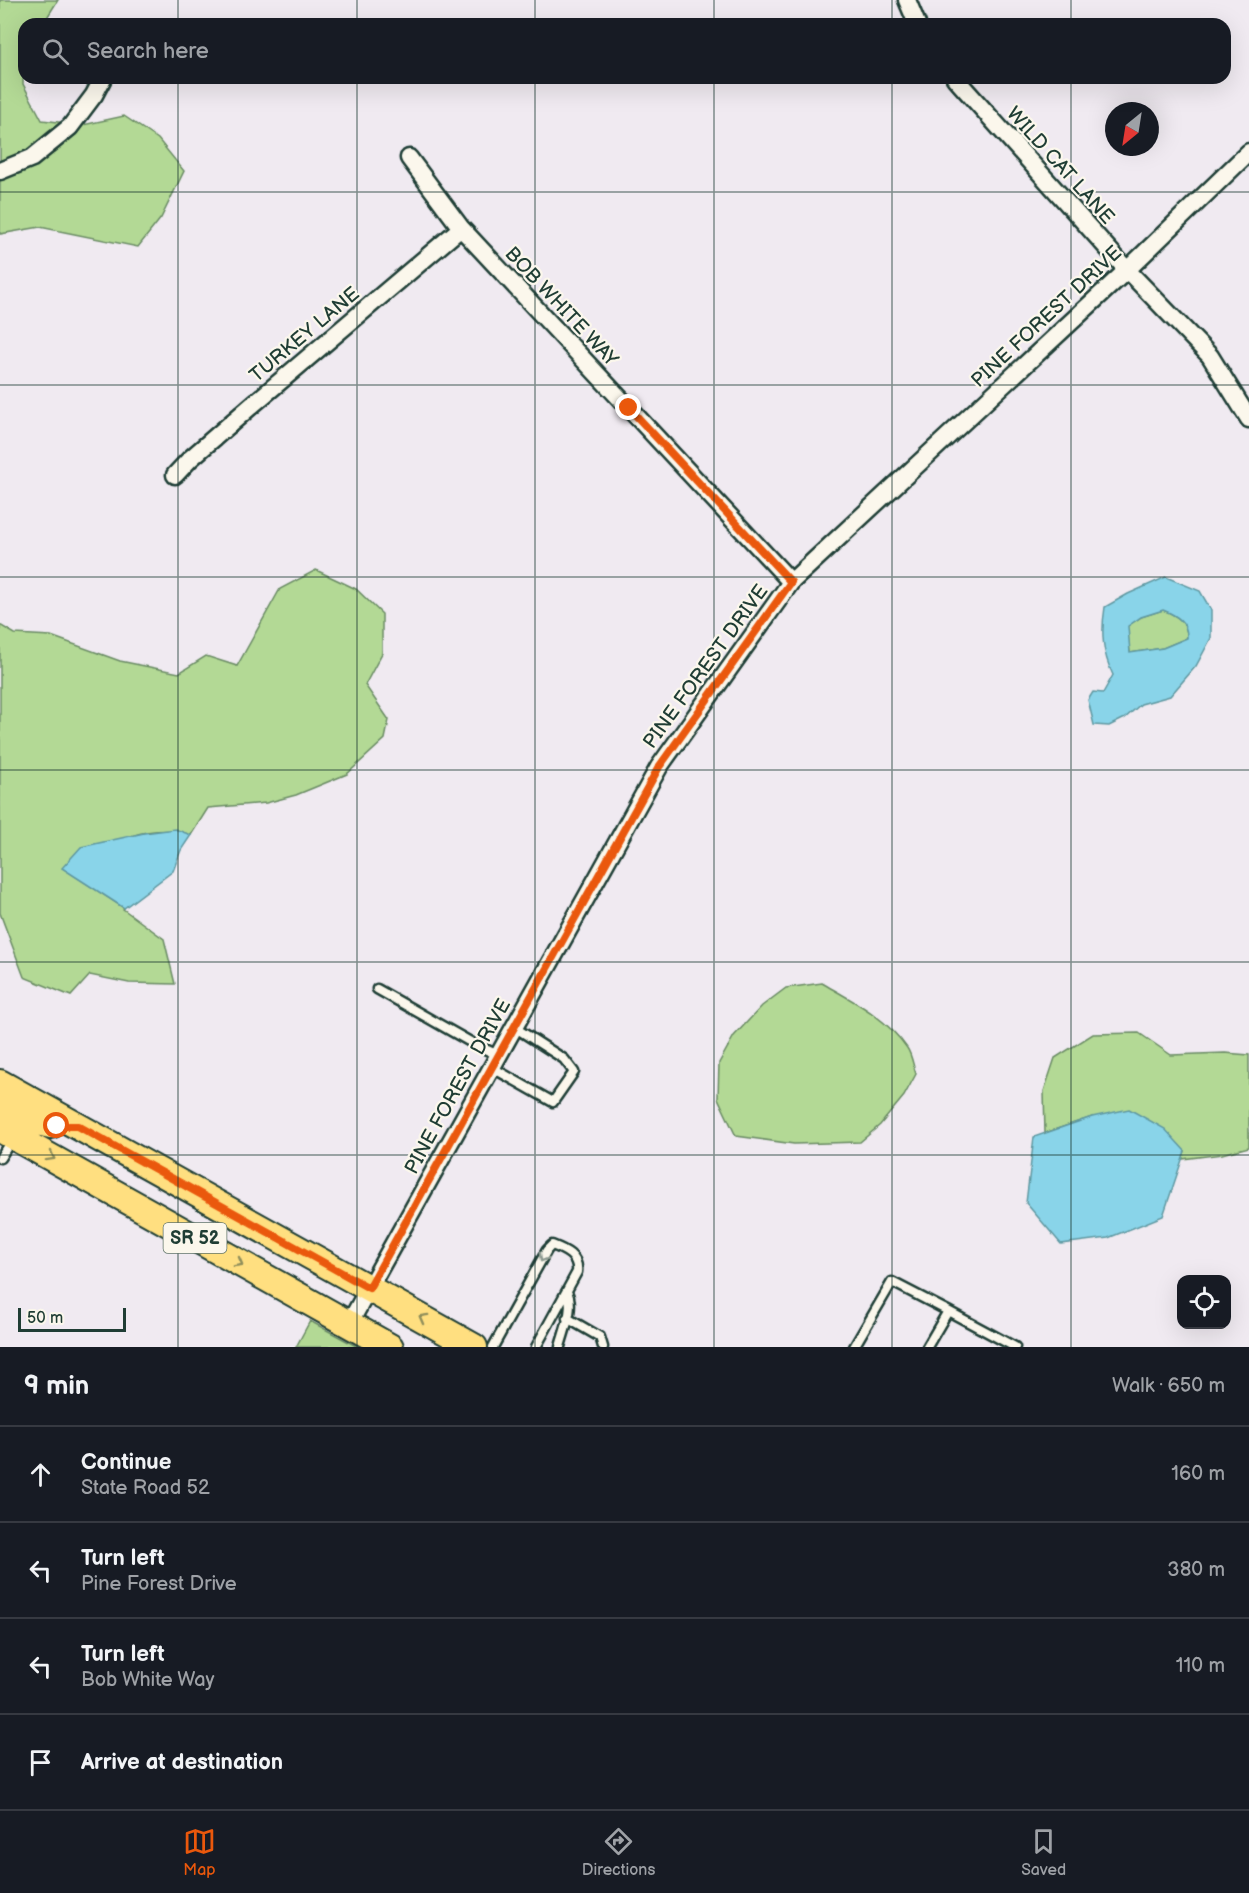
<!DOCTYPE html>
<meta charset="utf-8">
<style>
:root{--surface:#171b24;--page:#20242c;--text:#f1f3f6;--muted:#9ea1a6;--line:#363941;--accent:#ea580c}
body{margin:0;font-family:"Balsamiq Sans",sans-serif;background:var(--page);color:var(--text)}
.controls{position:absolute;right:18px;bottom:18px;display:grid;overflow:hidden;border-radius:12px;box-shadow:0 6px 24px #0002}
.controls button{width:54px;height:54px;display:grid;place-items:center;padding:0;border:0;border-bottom:2px solid var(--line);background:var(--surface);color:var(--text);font:30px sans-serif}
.compass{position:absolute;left:1105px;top:102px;width:54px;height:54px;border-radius:50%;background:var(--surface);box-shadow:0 6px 24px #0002;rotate:210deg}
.scale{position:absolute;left:18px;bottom:15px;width:108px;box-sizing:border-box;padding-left:6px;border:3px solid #1f3d34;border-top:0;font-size:16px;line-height:21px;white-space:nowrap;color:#1f3d34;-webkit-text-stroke:4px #fbf7ec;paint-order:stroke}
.stop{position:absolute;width:18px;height:18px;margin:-14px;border:4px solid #ea580c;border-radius:50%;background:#fff}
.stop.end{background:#ea580c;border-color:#fff;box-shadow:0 2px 6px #0008}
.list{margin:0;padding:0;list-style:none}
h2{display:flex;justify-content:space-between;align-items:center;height:78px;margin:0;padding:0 24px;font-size:26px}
h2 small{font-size:20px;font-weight:400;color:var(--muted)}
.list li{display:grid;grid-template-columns:39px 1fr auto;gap:18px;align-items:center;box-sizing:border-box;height:96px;padding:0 24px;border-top:2px solid var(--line)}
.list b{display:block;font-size:22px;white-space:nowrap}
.list p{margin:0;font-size:20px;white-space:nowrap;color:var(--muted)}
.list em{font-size:20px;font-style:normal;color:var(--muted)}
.icon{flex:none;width:33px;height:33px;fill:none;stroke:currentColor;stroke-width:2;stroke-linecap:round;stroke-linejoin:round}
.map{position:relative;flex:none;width:1249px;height:1347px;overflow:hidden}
.search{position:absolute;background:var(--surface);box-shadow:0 6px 24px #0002;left:18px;right:18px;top:18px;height:66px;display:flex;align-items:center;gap:15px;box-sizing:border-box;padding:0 21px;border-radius:18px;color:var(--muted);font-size:22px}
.sheet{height:462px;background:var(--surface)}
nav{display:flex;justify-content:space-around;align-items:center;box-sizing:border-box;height:84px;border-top:2px solid var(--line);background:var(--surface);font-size:16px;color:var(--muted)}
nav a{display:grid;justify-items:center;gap:3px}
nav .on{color:var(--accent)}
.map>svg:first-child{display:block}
.green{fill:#b3d995;stroke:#698b64;stroke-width:1.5}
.water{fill:#89d4e9;stroke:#5f98a1;stroke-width:1.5;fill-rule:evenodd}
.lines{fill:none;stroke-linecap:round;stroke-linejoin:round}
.lane-casing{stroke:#1f3d34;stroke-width:13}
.street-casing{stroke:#1f3d34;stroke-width:21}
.primary-casing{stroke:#1f3d34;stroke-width:30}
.lane{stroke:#fbf7ec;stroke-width:8}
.street{stroke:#fbf7ec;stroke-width:16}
.primary{stroke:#ffdf80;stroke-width:26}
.oneway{stroke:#8f8e5a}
.oneway2{stroke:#8d9a90}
.route{stroke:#ea580c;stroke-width:8}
.grid{fill:none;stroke:#1f3d34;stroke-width:1.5;stroke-opacity:0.55}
.labels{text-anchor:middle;stroke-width:4.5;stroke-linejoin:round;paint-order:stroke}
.shield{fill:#fbf7ec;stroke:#61756b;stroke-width:1.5}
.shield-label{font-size:18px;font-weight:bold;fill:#1f3d34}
.street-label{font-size:20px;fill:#1f3d34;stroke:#fbf7ec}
</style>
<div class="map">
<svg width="1249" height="1347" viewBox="0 0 1249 1347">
<rect width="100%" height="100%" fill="#f0eaf1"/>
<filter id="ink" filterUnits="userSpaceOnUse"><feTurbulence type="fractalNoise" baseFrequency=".0167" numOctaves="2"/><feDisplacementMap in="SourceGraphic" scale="12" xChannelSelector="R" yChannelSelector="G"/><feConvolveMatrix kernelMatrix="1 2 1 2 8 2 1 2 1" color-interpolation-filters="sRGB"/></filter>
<g filter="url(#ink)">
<!-- green -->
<path class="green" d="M 0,0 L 58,0 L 43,24 L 24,24 L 23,84 L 42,120 L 83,125 L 124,116 L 158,139 L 184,171 L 161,218 L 138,247 L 40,227 L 0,234 Z
M 316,570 L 356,589 L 382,614 L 382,653 L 365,685 L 389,720 L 385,739 L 347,774 L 296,795 L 266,803 L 208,808 L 191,835 C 147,819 101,848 63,868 L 124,908 L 123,909 L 164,939 L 175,984 L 129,983 L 90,975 L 71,996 L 24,977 L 0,913 L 0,625 L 15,634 L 51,636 L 120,661 L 179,673 L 206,656 L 237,666 L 280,589 Z
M 1163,610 C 1176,615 1188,622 1187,638 L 1163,648 L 1130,653 L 1127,626 L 1141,617 Z
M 822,983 C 853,1001 886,1017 907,1048 C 912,1055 913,1066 916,1074 L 904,1096 L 880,1125 L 860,1142 L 794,1144 L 736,1136 L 718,1098 L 719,1063 L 734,1036 L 762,1006 L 786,988 Z
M 1139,1033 L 1171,1055 L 1225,1053 L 1249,1055 L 1249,1147 L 1222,1154 L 1182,1159 L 1185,1151 L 1092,1117 L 1045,1133 L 1044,1091 L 1055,1058 L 1093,1034 Z
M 310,1321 L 358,1347 L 296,1347 Z"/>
<!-- water -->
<path class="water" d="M 1166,577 L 1200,591 L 1211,610 L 1211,638 L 1196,666 L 1170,696 L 1141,704 L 1125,718 L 1109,726 L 1094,725 L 1088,700 L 1093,692 L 1103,693 L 1113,675 C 1102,652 1101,632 1105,607 L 1128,594 ZM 1163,610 C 1176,615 1188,622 1187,638 L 1163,648 L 1130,653 L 1128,626 L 1141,617 Z
M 175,829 L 191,835 L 181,850 L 173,871 L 124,908 L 62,868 L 81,847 L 144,833 Z
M 1129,1109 L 1165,1129 L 1185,1151 L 1163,1216 L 1108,1238 L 1061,1244 L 1026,1203 L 1034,1137 L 1092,1117 Z"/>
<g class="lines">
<defs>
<path id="lane" d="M 377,989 L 474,1044 L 498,1055
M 491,1067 L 553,1102 L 574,1072 L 564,1059 L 514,1027
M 0,1158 L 12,1139
M 567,1318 L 600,1337 L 603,1347
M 493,1347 L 547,1250 L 552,1245 C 565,1250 579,1256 577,1272 L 536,1347
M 560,1347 C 564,1331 575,1307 567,1292
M 854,1347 L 892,1282 L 948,1311
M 927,1347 L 948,1311 L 1015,1347"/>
<path id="street" d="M 907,0 L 917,24
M 955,78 L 1127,270 L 1210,356 L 1249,419
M 409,158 L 461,228 L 791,582
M 0,171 L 32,158 L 70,127 L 94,95 L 103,78
M 175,475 L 190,459 L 251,406 L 461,228
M 349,1324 L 659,767 L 791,582 L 1127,270 L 1249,152"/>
<path id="primary" d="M 0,1083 L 474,1347
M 0,1105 L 37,1122 L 51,1125
M 0,1129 L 390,1347"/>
</defs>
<!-- lane casing -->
<use href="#lane" class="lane-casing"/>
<!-- street casing -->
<use href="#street" class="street-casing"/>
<!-- primary casing -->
<use href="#primary" class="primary-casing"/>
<!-- lane -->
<use href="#lane" class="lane"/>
<!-- street -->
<use href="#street" class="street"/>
<!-- primary -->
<use href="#primary" class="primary"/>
</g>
<!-- one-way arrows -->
<defs><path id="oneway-chevron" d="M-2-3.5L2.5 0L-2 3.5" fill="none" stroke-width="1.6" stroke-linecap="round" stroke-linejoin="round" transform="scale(1.5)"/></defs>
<g class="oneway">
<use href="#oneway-chevron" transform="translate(51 1157) rotate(29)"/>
<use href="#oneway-chevron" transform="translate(239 1263) rotate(29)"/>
<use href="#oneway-chevron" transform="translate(423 1318) rotate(-151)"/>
</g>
<use class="oneway2" href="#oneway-chevron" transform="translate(543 1258) rotate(120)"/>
</g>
<g class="lines" filter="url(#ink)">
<!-- route -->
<path class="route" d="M 57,1126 L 78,1126 L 369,1288 L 659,767 L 791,582 L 629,408"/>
</g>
<!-- grid -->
<path class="grid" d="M 178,0 L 178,24M 357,0 L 357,24M 535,0 L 535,24M 714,0 L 714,24M 892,0 L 892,24M 1071,0 L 1071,24M 178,78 L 178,1347M 357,78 L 357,1347M 535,78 L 535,1347M 714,78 L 714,1347M 892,78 L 892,1347M 1071,78 L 1071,1347M 0,192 L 1249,192M 0,385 L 1249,385M 0,577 L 1249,577M 0,770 L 1249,770M 0,962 L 1249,962M 0,1155 L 1249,1155"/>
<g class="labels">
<!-- shield labels -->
<rect class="shield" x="163.5" y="1223" width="63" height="30" rx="4.5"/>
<g class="shield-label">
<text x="195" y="1244">SR 52</text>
</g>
<!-- street labels -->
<g class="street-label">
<text transform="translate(1061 165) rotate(48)" y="7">WILD CAT LANE</text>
<text transform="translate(562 306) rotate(47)" y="7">BOB WHITE WAY</text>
<text transform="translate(1046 316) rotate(-43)" y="7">PINE FOREST DRIVE</text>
<text transform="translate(304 334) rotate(-40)" y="7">TURKEY LANE</text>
<text transform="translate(705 666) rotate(-54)" y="7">PINE FOREST DRIVE</text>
<text transform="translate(457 1086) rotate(-61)" y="7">PINE FOREST DRIVE</text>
</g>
</g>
</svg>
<div class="controls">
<button><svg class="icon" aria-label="locate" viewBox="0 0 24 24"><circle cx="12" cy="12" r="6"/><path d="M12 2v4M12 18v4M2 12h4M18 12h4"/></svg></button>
</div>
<svg class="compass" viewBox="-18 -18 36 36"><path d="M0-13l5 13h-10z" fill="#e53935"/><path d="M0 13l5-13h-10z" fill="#9ea1a6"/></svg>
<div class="scale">50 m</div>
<div class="stop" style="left:57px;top:1126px"></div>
<div class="stop end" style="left:629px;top:408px"></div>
<div class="search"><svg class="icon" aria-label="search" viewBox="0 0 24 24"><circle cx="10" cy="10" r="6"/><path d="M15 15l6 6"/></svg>Search here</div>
</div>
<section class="sheet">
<h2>9 min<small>Walk · 650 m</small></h2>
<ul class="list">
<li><svg class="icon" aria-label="ahead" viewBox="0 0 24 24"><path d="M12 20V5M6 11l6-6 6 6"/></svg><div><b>Continue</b><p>State Road 52</p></div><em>160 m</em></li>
<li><svg class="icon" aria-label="left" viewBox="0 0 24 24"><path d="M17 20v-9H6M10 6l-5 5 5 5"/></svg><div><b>Turn left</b><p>Pine Forest Drive</p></div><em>380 m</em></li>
<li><svg class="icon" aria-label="left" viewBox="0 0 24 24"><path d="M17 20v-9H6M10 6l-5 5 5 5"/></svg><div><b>Turn left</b><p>Bob White Way</p></div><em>110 m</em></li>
<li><svg class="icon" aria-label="arrive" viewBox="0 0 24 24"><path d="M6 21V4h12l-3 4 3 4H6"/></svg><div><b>Arrive at destination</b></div></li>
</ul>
</section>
<nav>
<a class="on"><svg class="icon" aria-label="map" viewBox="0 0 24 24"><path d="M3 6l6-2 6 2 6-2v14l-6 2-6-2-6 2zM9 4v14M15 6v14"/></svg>Map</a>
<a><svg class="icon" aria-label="directions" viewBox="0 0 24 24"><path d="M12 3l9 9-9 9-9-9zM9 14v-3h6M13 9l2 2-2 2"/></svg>Directions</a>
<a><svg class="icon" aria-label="saved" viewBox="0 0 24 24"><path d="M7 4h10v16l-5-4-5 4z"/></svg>Saved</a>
</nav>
